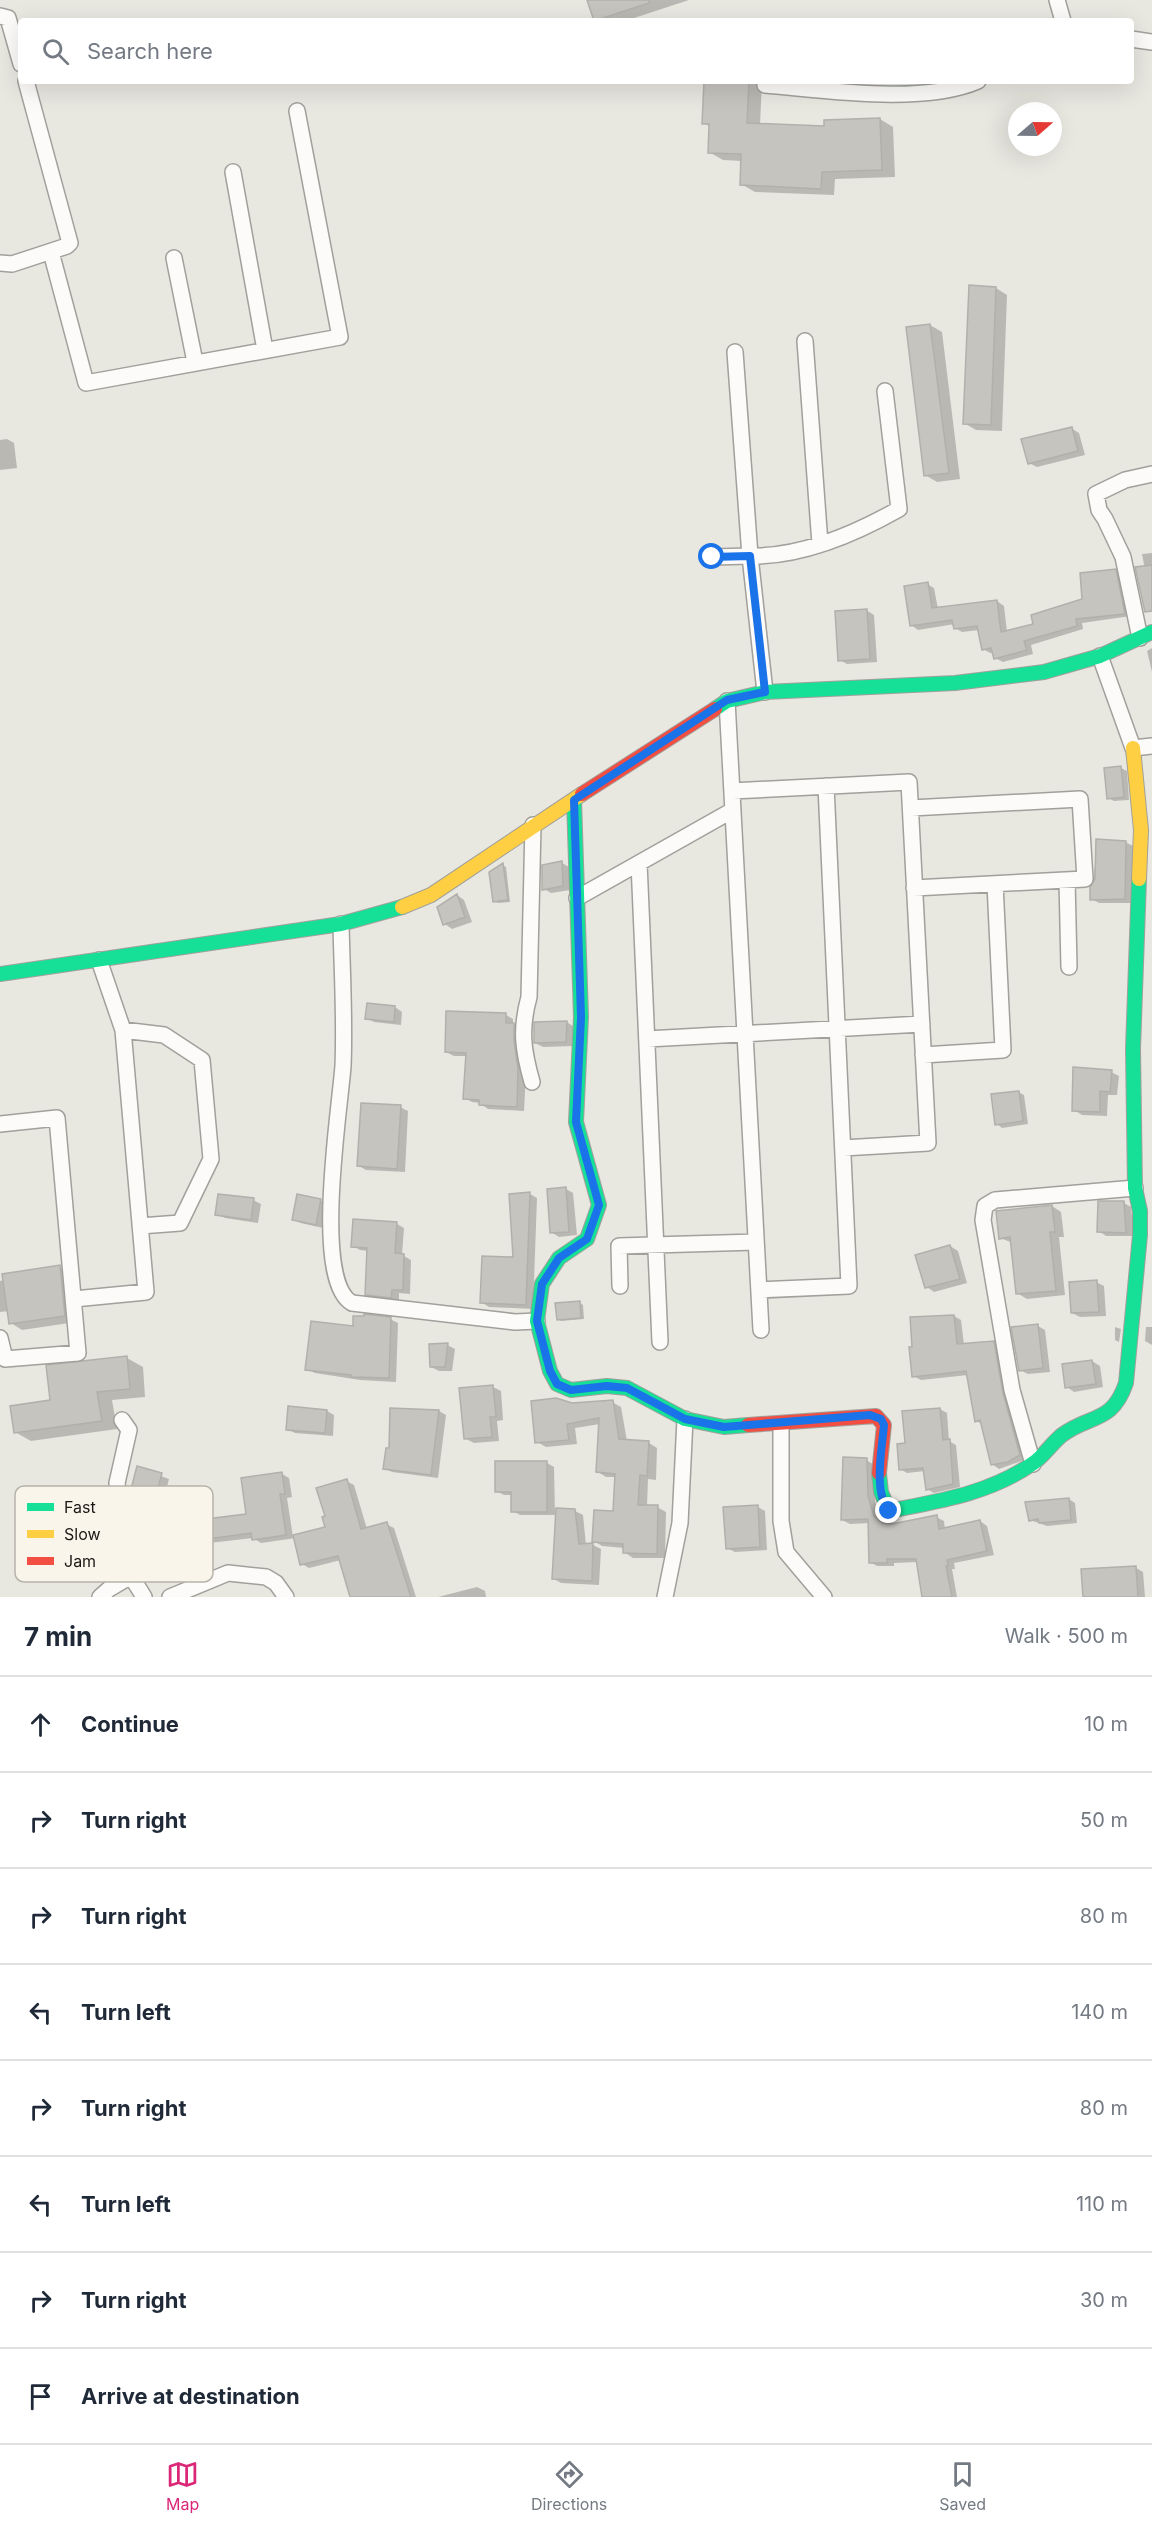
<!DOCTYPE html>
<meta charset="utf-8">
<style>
:root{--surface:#fff;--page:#f2f2f3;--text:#1f2937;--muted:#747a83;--line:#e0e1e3;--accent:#db2777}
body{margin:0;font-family:Inter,sans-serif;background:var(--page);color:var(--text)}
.compass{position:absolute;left:1008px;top:102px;width:54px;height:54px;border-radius:50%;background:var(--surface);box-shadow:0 6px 24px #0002;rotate:70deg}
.stop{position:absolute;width:18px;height:18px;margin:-14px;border:4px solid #1a73e8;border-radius:50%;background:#fff}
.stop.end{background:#1a73e8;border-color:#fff;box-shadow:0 2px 6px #0008}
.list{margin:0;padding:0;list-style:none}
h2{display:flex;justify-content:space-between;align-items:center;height:78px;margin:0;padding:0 24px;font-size:26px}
h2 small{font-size:20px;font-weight:400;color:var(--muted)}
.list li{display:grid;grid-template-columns:39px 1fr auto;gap:18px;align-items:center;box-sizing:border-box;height:96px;padding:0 24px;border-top:2px solid var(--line)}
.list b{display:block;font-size:22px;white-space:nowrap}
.list em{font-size:20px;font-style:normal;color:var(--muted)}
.icon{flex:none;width:33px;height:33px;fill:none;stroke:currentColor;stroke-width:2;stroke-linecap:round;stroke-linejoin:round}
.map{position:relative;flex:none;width:1152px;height:1597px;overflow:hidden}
.search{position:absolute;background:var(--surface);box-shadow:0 6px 24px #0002;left:18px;right:18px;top:18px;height:66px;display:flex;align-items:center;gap:15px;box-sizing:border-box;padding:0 21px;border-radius:6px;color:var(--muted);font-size:22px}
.sheet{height:846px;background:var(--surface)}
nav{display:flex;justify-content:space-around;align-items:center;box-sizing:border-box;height:84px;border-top:2px solid var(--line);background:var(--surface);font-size:16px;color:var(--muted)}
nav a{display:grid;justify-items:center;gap:3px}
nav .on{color:var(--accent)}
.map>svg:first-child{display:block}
.shadow{fill:#0003}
.building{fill:#c5c4bf;stroke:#b2b0ab;stroke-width:1.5}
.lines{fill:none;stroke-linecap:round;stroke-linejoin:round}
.street-casing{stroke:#a1a09b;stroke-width:18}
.fast-casing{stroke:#a1a09b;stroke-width:16}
.slow-casing{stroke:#a1a09b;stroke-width:16}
.jam-casing{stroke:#a1a09b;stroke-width:16}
.street{stroke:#fcfbfa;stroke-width:15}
.fast{stroke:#16e098;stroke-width:14}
.slow{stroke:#ffcf43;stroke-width:14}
.jam{stroke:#f24e42;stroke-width:14}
.route{stroke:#1a73e8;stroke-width:8}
.key{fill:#f9f5ea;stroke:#b6b3aa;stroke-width:1.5}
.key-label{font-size:16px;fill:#1a1815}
</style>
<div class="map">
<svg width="1152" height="1597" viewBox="0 0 1152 1597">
<rect width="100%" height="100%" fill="#e8e7e0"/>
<!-- shadow -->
<path class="shadow" d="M 589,0 L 689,0 L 625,21 L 597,21 Z
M 636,19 L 689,21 L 636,21 Z
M 706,81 L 762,81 L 760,125 L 826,128 L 880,119 L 893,127 L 895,177 L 835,179 L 834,195 L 755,192 L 741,184 L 742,161 L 723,160 L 709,152 L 711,127 L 704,123 Z
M 996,288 L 1007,295 L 1002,431 L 976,430 L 964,423 Z
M 930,325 L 942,332 L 960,479 L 937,482 L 925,475 Z
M 1071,428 L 1079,433 L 1085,455 L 1037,467 L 1029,463 Z
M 7,439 L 14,443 L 17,468 L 0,470 L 0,440 Z
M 1152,553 L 1152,607 L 1142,554 Z
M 1115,570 L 1122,575 L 1131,616 L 1082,623 L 1083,629 L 1031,645 L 1033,654 L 1003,662 L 995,658 L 994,652 L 990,653 L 983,649 L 979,630 L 962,632 L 955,628 L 955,624 L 918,630 L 911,625 L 927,584 L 934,588 L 938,609 L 997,601 L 1004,606 L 1007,632 L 1035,625 L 1084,601 Z
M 866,610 L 874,615 L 877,662 L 847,664 L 840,660 Z
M 1152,648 L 1152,672 L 1147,651 Z
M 1121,768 L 1127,771 L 1129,800 L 1114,801 L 1108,798 Z
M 1097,841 L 1125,842 L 1133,846 L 1132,903 L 1099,903 L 1092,899 Z
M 562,863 L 569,867 L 570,890 L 551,893 L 544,889 Z
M 502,865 L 506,867 L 510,902 L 498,903 L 494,901 Z
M 457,895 L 464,900 L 472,922 L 452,929 L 445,924 L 439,908 Z
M 395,1007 L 402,1012 L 401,1025 L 374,1022 L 367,1018 Z
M 506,1015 L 513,1019 L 513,1024 L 522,1029 L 526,1073 L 524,1111 L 488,1109 L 480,1103 L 472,1102 L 465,1098 L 467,1056 L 454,1056 L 446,1052 Z
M 567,1022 L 574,1027 L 574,1046 L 543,1047 L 535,1043 Z
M 1111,1072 L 1119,1076 L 1117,1095 L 1108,1095 L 1107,1116 L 1082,1115 L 1074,1110 Z
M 1018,1092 L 1024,1095 L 1028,1124 L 1002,1128 L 997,1124 Z
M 400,1107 L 408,1111 L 405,1172 L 366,1170 L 359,1166 Z
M 566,1189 L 573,1193 L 577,1235 L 559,1237 L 551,1232 Z
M 530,1194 L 537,1198 L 533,1309 L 489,1307 L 481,1302 L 515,1259 Z
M 253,1200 L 261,1204 L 258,1223 L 225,1218 L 217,1214 Z
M 320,1200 L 328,1205 L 323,1228 L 301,1223 L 293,1219 Z
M 1124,1203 L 1131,1207 L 1134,1236 L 1106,1236 L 1099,1231 Z
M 1052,1206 L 1061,1212 L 1064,1237 L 1059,1237 L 1065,1295 L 1027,1299 L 1017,1293 L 1013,1243 L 1000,1238 Z
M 397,1224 L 404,1228 L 402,1255 L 411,1260 L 410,1294 L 399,1293 L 399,1301 L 374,1298 L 367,1294 L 368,1251 L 360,1250 L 353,1246 Z
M 950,1246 L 958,1251 L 967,1283 L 934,1292 L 927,1287 Z
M 59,1267 L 71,1273 L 76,1322 L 22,1330 L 11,1323 L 9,1311 L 0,1312 L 0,1281 Z
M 1096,1282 L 1104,1286 L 1106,1316 L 1080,1317 L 1072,1313 Z
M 580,1303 L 583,1305 L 584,1319 L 561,1321 L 558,1319 Z
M 954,1316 L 961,1320 L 964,1345 L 993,1343 L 1001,1347 L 1027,1459 L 999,1469 L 992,1464 L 982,1424 L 976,1421 L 968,1375 L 921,1380 L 913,1376 Z
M 390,1319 L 398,1323 L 396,1382 L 360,1380 L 315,1373 L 307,1369 L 354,1328 Z
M 1038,1326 L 1045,1330 L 1050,1372 L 1028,1374 L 1020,1370 Z
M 1115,1327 L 1121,1329 L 1119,1342 L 1115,1340 Z
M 1146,1327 L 1152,1327 L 1152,1345 L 1145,1341 Z
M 447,1345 L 455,1349 L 452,1371 L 439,1371 L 431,1367 Z
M 127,1358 L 143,1367 L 145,1397 L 112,1400 L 117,1429 L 31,1441 L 15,1432 L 51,1401 Z
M 1092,1361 L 1100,1366 L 1103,1387 L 1074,1392 L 1067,1387 Z
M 493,1387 L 501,1391 L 503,1420 L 497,1421 L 499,1441 L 474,1443 L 466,1439 Z
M 612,1402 L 621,1407 L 627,1441 L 649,1443 L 657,1448 L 656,1480 L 648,1479 L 647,1506 L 657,1507 L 666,1512 L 665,1558 L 633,1558 L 624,1552 L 624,1548 L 602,1546 L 594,1541 L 614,1513 L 616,1477 L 606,1477 L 598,1472 L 600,1424 L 575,1428 L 577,1444 L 546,1447 L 537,1442 L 572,1405 Z
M 940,1409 L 947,1413 L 949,1441 L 956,1445 L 960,1487 L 934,1493 L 927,1489 L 925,1471 L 907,1473 L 900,1469 L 907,1445 Z
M 391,1410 L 439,1411 L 446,1415 L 438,1478 L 392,1472 L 385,1468 L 390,1450 Z
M 327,1411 L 334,1415 L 333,1436 L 295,1433 L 287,1429 Z
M 866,1460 L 873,1464 L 875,1501 L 881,1522 L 885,1525 L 892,1526 L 936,1517 L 944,1521 L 945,1530 L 980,1521 L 987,1526 L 994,1555 L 954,1563 L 955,1569 L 952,1569 L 957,1597 L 924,1597 L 918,1562 L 894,1563 L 894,1566 L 877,1566 L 870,1562 L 870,1523 L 850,1524 L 842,1520 Z
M 547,1463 L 554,1467 L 555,1515 L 520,1515 L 513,1511 L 512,1495 L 504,1495 L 496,1491 Z
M 138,1468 L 169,1479 L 159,1517 L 165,1561 L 146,1563 L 139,1559 Z
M 282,1474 L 289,1478 L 292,1497 L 287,1498 L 293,1537 L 327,1529 L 346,1481 L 354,1485 L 367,1529 L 386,1524 L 394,1528 L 416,1597 L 352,1597 L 341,1560 L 309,1568 L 302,1564 L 296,1538 L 261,1543 L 253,1538 L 209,1543 L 202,1539 L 247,1515 Z
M 1069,1499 L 1075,1503 L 1077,1523 L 1047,1526 L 1030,1520 Z
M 758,1507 L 765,1511 L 767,1550 L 735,1552 L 727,1548 Z
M 575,1511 L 583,1515 L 586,1545 L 593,1545 L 601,1549 L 599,1585 L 561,1583 L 554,1579 Z
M 1136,1568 L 1143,1572 L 1145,1597 L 1084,1597 Z
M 477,1587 L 485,1591 L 486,1597 L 438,1597 Z"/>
<!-- building -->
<path class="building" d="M 587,0 L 649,0 L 649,3 L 594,21 Z
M 704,81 L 749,81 L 747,123 L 824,126 L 824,120 L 880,118 L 882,170 L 822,172 L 821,189 L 740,185 L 741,154 L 708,153 L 709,124 L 702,124 Z
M 969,285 L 996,287 L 991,425 L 963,424 Z
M 930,324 L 949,473 L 924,476 L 906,327 Z
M 1072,427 L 1078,451 L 1028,464 L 1021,439 Z
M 1152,565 L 1152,611 L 1145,612 L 1135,567 Z
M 1116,569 L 1125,614 L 1076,619 L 1077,626 L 1024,641 L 1027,650 L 994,659 L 991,648 L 982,650 L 977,626 L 954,629 L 952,620 L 910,626 L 904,586 L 928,582 L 932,608 L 997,600 L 1001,632 L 1033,624 L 1031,615 L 1082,599 L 1080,573 Z
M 867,609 L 870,659 L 838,661 L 835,611 Z
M 1121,766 L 1124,797 L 1107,799 L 1104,768 Z
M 1096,839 L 1126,841 L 1125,899 L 1090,900 L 1090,887 L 1095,879 Z
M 562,861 L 563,886 L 542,890 L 542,865 Z
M 503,863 L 508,900 L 493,902 L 489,872 Z
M 457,894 L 465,917 L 443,925 L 437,907 Z
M 367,1003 L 395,1006 L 394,1022 L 365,1019 Z
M 446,1011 L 506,1013 L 506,1023 L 514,1023 L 514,1041 L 518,1068 L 517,1107 L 479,1105 L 479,1100 L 463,1099 L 466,1053 L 445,1052 Z
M 567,1021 L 566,1042 L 534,1043 L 534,1022 Z
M 1073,1067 L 1112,1070 L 1110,1092 L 1100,1091 L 1100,1112 L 1072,1111 Z
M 1019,1091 L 1023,1121 L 995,1125 L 991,1094 Z
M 361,1103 L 401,1105 L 397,1169 L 357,1166 Z
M 566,1187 L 569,1232 L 550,1233 L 547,1189 Z
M 530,1192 L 526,1305 L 480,1303 L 482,1256 L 513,1257 L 509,1194 Z
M 218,1194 L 254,1198 L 251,1220 L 215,1215 Z
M 297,1194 L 321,1199 L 316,1225 L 292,1220 Z
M 1098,1201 L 1124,1201 L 1126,1233 L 1097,1232 Z
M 1052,1205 L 1055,1232 L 1050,1232 L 1056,1291 L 1016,1294 L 1010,1237 L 999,1239 L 996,1211 Z
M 353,1219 L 397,1222 L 395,1253 L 404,1254 L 403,1290 L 392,1290 L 391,1298 L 365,1295 L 367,1248 L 351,1247 Z
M 950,1245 L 960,1279 L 925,1288 L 915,1255 Z
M 60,1265 L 65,1316 L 9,1324 L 2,1274 Z
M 1097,1280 L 1099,1312 L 1071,1313 L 1069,1282 Z
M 580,1301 L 581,1318 L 557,1320 L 555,1303 Z
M 364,1314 L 391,1317 L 389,1378 L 351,1377 L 351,1375 L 305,1370 L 311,1321 L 353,1326 L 353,1316 L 364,1316 Z
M 954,1315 L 957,1344 L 994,1341 L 1003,1393 L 1020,1455 L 1008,1462 L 991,1465 L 980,1420 L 975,1422 L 966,1371 L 912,1377 L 909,1347 L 912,1347 L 910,1317 Z
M 1038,1324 L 1043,1368 L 1019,1371 L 1011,1327 Z
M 448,1343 L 445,1367 L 430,1367 L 429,1344 Z
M 127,1356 L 130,1389 L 97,1392 L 102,1421 L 14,1433 L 10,1406 L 50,1400 L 46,1365 Z
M 1092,1360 L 1096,1384 L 1065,1388 L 1062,1364 Z
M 493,1385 L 496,1417 L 490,1417 L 492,1437 L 464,1439 L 459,1388 Z
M 556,1398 L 572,1403 L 613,1400 L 619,1439 L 649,1441 L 647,1476 L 640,1475 L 638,1505 L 658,1505 L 657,1554 L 623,1553 L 623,1544 L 592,1542 L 594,1510 L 613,1511 L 615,1474 L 596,1472 L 599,1418 L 567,1424 L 569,1440 L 535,1443 L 531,1401 Z
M 288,1406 L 327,1410 L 325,1433 L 286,1430 Z
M 390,1408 L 439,1410 L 431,1475 L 383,1469 L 386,1448 L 389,1448 Z
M 940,1408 L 943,1440 L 950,1439 L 953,1484 L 926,1490 L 923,1468 L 899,1470 L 897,1444 L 905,1443 L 902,1411 Z
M 843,1457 L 867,1458 L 868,1496 L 874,1516 L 883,1523 L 892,1524 L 937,1515 L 939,1529 L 980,1520 L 987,1551 L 947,1560 L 948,1566 L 946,1566 L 952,1597 L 922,1597 L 916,1559 L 887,1559 L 887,1563 L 869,1563 L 868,1519 L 841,1520 Z
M 495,1461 L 547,1461 L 547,1512 L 511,1512 L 511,1492 L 495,1492 Z
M 137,1466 L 162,1473 L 152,1512 L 158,1557 L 137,1560 L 134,1535 L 137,1534 L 129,1497 Z
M 282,1472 L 285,1494 L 280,1494 L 286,1535 L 252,1540 L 251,1533 L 200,1540 L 198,1520 L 246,1514 L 241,1478 Z
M 347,1479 L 361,1529 L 387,1522 L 411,1597 L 350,1597 L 338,1556 L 300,1565 L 293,1535 L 325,1527 L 322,1517 L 325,1516 L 316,1488 Z
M 1069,1498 L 1071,1520 L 1039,1523 L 1038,1519 L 1029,1521 L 1025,1502 Z
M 758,1505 L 760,1547 L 726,1549 L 723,1507 Z
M 556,1508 L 575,1509 L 579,1544 L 593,1543 L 592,1581 L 552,1579 Z
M 1136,1566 L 1138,1597 L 1083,1597 L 1081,1569 Z"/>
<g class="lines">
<defs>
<path id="street" d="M 1057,0 L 1063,21
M 0,16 L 8,18 L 21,64
M 1131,39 L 1152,42
M 765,85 C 825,90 923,105 978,81
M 233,172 L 265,350
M 51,252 L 86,383 L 340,337 L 297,111
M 174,258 L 195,362
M 0,263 L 12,264 L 67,246 L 70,243 L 26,81
M 805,341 L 820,544
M 712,557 L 750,556 L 735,352
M 1140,638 L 1123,557 L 1105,519 L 1099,510 L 1096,494 L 1125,480 L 1152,474
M 1100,656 L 1133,748 L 1152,746
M 765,692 L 750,556 C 801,557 855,534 899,509 L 885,391
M 727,701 L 761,1330
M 732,791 L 909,782 L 928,1143 L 843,1148
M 911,808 L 1080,799 L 1085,879 L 914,888
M 639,863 L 660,1342
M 1067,880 L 1069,967
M 577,898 L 733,810
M 341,924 C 342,971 345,1019 343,1066 C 340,1108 312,1281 352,1303 L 515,1322 L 537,1321
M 123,1030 L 164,1035 L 202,1060 L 211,1159 L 180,1223 L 140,1226
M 647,1039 L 922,1024
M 923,1055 L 1003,1050 L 995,884
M 532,1082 C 523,1050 520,1030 529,997 L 533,825
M 0,1124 L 57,1118 L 78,1353 L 5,1359 L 0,1338
M 620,1286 L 619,1246 L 756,1242
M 759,1290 L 849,1286 L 826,786
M 74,1299 L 146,1292 L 123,1030 L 99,960
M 122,1420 L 129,1430 L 117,1483 L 121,1513 L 121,1540 L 131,1576 L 144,1597
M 781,1424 L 781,1521 L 786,1552 L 824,1597
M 1033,1464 L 1012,1390 L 983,1220 L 985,1206 L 995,1200 L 1135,1188
M 100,1597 L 109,1589 L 131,1576
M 170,1597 L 228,1573 L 266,1577 L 276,1583 L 286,1597
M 665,1597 L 680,1523 L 685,1419"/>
<path id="fast" d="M 715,709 L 727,701 L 765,692 L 955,683 L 1044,672 L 1100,656 L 1152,632
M 574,800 L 581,1017 L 576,1122 L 599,1205 L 587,1239 L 559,1258 L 542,1284 L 537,1321 L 550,1371 L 557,1384 L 571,1390 L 607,1386 L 627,1388 L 685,1419 L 724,1427 L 748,1425
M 0,974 L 341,924 L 402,907
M 879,1473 L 881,1492 L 889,1511 C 939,1501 988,1494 1032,1464 C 1043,1457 1051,1444 1062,1435 C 1090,1414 1112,1424 1126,1383 L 1140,1235 L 1140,1211 L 1135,1188 L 1133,1049 L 1139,879"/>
<path id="slow" d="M 1133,748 L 1141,830 L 1139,879
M 402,907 L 431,895 L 582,794"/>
<path id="jam" d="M 582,794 L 715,709
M 748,1425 L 876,1416 L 884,1425 L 879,1473"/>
</defs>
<!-- street casing -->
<use href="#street" class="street-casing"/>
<!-- fast casing -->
<use href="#fast" class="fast-casing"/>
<!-- slow casing -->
<use href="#slow" class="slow-casing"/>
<!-- jam casing -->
<use href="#jam" class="jam-casing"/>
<!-- street -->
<use href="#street" class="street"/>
<!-- fast -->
<use href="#fast" class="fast"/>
<!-- slow -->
<use href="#slow" class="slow"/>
<!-- jam -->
<use href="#jam" class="jam"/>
</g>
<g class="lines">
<!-- route -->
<path class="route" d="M 712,557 L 750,556 L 765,692 L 727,700 L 574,800 L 581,1017 L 576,1122 L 599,1205 L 587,1239 L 559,1258 L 542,1284 L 537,1321 L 550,1371 L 557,1384 L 571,1390 L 607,1386 L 627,1388 L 685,1419 L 724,1427 L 870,1415 L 881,1419 L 884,1425 C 882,1449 873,1492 889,1511"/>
</g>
<!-- legend -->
<rect x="15" y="1486" width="198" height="96" rx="9" class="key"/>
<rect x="27" y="1503" width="27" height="8" fill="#16e098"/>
<rect x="27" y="1530" width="27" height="8" fill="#ffcf43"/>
<rect x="27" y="1557" width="27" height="8" fill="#f24e42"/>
<g class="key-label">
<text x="64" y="1513">Fast</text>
<text x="64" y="1540">Slow</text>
<text x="64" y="1567">Jam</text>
</g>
</svg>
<svg class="compass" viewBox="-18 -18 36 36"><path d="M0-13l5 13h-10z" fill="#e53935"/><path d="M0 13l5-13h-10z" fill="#747a83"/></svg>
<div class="stop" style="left:712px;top:557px"></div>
<div class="stop end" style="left:889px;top:1511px"></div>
<div class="search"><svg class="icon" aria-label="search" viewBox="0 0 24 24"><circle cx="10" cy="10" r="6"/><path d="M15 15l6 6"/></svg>Search here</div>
</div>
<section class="sheet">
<h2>7 min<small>Walk · 500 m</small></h2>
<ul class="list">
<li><svg class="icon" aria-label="ahead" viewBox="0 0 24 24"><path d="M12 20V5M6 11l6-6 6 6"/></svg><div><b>Continue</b></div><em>10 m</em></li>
<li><svg class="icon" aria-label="right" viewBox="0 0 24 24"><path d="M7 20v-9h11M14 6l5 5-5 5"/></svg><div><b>Turn right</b></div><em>50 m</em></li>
<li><svg class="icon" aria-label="right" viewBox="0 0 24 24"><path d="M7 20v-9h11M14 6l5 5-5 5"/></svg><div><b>Turn right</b></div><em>80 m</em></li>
<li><svg class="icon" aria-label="left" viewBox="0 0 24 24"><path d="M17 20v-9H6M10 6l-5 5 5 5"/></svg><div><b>Turn left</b></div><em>140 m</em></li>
<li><svg class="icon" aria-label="right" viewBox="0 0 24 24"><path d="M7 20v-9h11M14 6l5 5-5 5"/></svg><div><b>Turn right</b></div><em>80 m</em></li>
<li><svg class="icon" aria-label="left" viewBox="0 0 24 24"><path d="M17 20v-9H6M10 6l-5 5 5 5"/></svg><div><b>Turn left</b></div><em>110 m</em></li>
<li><svg class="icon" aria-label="right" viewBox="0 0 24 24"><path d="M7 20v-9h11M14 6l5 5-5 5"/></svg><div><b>Turn right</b></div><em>30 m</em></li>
<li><svg class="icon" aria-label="arrive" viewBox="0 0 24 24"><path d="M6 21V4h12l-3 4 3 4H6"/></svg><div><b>Arrive at destination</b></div></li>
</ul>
</section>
<nav>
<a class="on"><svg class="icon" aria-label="map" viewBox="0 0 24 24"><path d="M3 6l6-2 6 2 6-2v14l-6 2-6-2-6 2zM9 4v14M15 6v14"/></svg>Map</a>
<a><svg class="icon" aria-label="directions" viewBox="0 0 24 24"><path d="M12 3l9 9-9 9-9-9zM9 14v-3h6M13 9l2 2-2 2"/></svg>Directions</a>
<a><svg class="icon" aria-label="saved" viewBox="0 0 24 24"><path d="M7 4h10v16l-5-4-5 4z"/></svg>Saved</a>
</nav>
